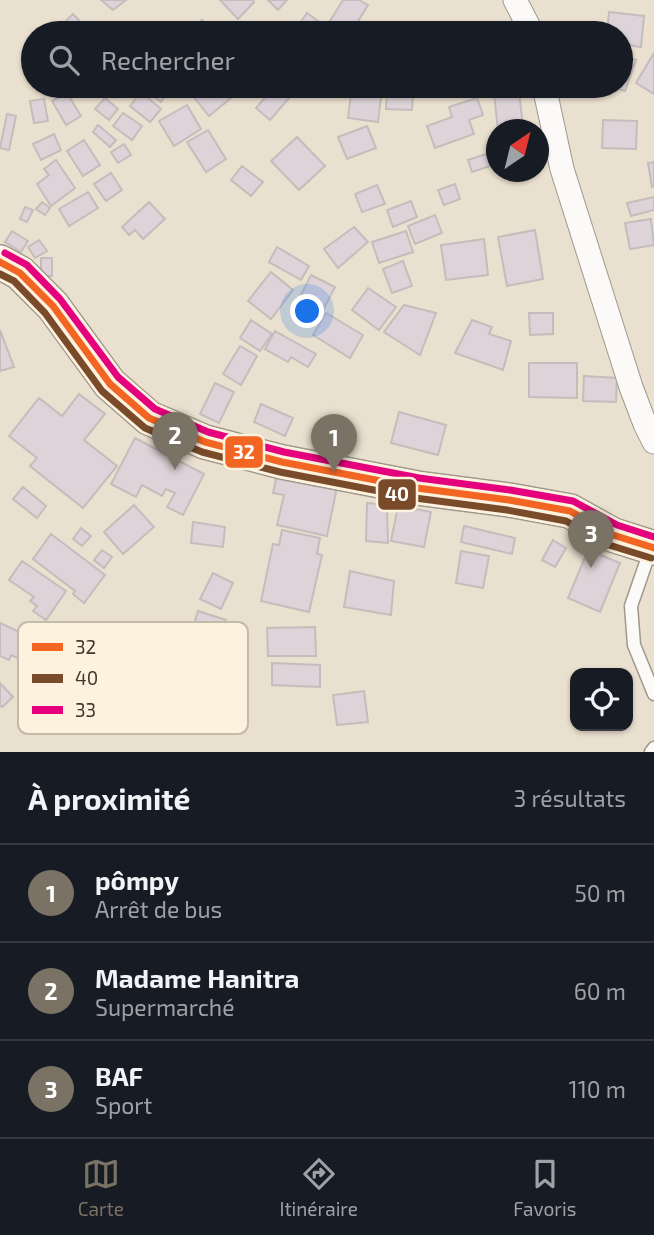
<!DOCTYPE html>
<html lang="fr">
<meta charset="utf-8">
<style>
:root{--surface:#171b24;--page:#242831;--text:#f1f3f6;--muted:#9ea1a6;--line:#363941;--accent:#7a7264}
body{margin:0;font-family:"Exo 2",sans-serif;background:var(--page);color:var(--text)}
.controls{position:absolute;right:21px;bottom:21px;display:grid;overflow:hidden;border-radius:14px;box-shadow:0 2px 5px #0004}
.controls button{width:63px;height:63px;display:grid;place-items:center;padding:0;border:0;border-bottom:2px solid var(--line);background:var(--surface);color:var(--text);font:35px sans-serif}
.compass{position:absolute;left:486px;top:119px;width:63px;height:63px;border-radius:50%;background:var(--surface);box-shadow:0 2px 5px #0004;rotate:35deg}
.you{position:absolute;left:308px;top:312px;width:24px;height:24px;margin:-18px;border:5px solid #fff;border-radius:50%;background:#1a73e8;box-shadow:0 0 0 10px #1a73e833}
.badge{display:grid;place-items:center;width:46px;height:46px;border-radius:50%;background:var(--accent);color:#fff;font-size:23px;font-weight:700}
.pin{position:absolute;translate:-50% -58px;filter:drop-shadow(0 2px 4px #0008)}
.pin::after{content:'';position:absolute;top:37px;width:24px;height:21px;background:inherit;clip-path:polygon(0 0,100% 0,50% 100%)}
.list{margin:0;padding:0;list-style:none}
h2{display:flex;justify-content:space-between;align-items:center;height:91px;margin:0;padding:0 28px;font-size:30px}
h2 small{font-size:23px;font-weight:400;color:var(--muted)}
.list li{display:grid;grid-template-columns:46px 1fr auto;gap:21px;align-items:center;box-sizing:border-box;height:98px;padding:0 28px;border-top:2px solid var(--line)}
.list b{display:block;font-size:26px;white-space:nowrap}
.list p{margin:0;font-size:23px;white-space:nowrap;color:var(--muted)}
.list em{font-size:23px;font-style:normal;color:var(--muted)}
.icon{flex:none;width:38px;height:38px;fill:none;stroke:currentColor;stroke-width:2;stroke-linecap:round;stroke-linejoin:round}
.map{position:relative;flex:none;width:654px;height:752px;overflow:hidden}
.search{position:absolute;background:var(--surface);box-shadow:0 2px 5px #0004;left:21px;right:21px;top:21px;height:77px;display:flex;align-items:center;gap:18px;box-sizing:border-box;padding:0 24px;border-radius:38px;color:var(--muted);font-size:26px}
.sheet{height:385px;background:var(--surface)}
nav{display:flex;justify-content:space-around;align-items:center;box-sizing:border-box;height:98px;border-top:2px solid var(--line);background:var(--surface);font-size:19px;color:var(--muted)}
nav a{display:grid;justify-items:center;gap:4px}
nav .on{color:var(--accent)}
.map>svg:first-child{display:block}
.building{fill:#ddd3d8;stroke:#c5bdbc;stroke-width:2}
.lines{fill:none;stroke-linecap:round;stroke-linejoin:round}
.lane-casing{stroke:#9f988b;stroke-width:15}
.street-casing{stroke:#9f988b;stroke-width:25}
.secondary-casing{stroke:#9f988b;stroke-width:36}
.lane{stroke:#fcfaf8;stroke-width:12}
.street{stroke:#fcfaf8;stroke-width:23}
.secondary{stroke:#fcfaf8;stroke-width:33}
.bus-1-casing{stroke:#fdf2de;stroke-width:12}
.bus-2-casing{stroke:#fdf2de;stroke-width:12}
.bus-3-casing{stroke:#fdf2de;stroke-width:12}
.bus-1{stroke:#f26522;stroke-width:7}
.bus-2{stroke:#7a4b2a;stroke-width:7}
.bus-3{stroke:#e5007d;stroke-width:7}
.key{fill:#fdf2de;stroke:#c4baa8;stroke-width:2}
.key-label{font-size:19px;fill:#3e372a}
.line-badge{stroke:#fdf2de;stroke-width:2.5}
.badge-label{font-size:19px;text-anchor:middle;font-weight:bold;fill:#fff}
</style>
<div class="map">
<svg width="654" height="752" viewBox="0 0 654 752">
<rect width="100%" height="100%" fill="#eae0cf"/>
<!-- building -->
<path class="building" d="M 101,0 L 126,0 L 113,10 Z
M 220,0 L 253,0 L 254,2 L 238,19 Z
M 268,0 L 287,0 L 278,10 Z
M 343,0 L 359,0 L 368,5 L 351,33 L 330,21 Z
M 609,12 L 644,16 L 641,47 L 621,44 L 621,33 L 607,33 Z
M 307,13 L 318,21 L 316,24 L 330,33 L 297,33 L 294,32 Z
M 73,14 L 87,29 L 83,33 L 64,33 L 68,29 L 63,24 Z
M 202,20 L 215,33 L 194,33 L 200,28 L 197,25 Z
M 654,53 L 654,94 L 636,83 Z
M 621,55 L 636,60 L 625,91 L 609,86 L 621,86 Z
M 117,86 L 131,86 L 134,88 L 128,95 Z
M 142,86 L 157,86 L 167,93 L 161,102 L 141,87 Z
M 207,86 L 221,86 L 231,98 L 209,116 L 193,96 Z
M 275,86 L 289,98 L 270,120 L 256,108 Z
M 353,86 L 378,86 L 378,91 L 353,88 Z
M 387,91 L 413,93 L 412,110 L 386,109 Z
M 141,92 L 161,109 L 150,122 L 130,106 Z
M 519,92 L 523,127 L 498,130 L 494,94 Z
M 67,93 L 81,116 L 66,125 L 52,101 Z
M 351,94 L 381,97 L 378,122 L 348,118 Z
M 105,98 L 118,109 L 109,120 L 95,109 Z
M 477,98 L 483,115 L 469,120 L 474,134 L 435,148 L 427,126 L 452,117 L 449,107 Z
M 44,99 L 48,121 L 34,123 L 30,101 Z
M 187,105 L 201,129 L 174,146 L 159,121 Z
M 123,113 L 142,126 L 132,140 L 113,126 Z
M 7,114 L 16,116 L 9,150 L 0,148 Z
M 603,120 L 637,121 L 636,149 L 602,148 Z
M 98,125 L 116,140 L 110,147 L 93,132 Z
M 367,126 L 376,148 L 347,159 L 338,137 Z
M 208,130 L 226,159 L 206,172 L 187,142 Z
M 54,134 L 61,150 L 41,160 L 33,144 Z
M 297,137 L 325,166 L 299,190 L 271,161 Z
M 84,140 L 100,165 L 83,176 L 67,151 Z
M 124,144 L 131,155 L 118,163 L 111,152 Z
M 495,151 L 496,164 L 472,172 L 468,160 Z
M 56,160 L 75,188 L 51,206 L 37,184 L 49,175 L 44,169 Z
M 654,162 L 654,186 L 652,187 L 648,163 Z
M 242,166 L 263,182 L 251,196 L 231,180 Z
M 111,173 L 122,190 L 106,201 L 94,184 Z
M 455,184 L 460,199 L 444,205 L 438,190 Z
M 377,185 L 385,204 L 362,212 L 355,194 Z
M 88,192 L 98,208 L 69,226 L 59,209 Z
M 654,197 L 654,210 L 631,216 L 627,203 Z
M 411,201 L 417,217 L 393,227 L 387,210 Z
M 42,202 L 50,208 L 45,215 L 36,209 Z
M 149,202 L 165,219 L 143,239 L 135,230 L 129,235 L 122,227 Z
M 25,207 L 33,210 L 27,222 L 20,219 Z
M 435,215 L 442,233 L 415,244 L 408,226 Z
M 651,219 L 654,245 L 630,249 L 625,223 Z
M 354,227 L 368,242 L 338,268 L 324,249 Z
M 535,230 L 543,279 L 507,286 L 498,237 Z
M 12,231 L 28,241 L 21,252 L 5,242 Z
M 406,231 L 413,252 L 379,263 L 372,242 Z
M 484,239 L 488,275 L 446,280 L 441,245 Z
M 39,240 L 47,251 L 35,258 L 28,247 Z
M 277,247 L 309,266 L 301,280 L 269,262 Z
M 41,258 L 52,258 L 52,276 L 41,276 Z
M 403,261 L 412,286 L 392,293 L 383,269 Z
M 271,272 L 293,290 L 271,319 L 248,301 Z
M 311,275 L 335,287 L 317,322 L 302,314 L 307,305 L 298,301 Z
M 368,288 L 396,307 L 379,330 L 352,310 Z
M 404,305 L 436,313 L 420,355 L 384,332 Z
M 326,313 L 363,335 L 350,358 L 313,335 Z
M 529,313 L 553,313 L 553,334 L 530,335 Z
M 251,320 L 272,334 L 260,351 L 240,338 Z
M 472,320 L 492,327 L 489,334 L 511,341 L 503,370 L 455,353 Z
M 0,330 L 14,367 L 0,371 Z
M 275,331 L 316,354 L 308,367 L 291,357 L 288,362 L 265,349 Z
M 240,346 L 257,356 L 241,385 L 223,374 Z
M 529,363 L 577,363 L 577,398 L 529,397 Z
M 584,376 L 617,378 L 616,402 L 583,401 Z
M 215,383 L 234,392 L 219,423 L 200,414 Z
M 79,394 L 105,414 L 84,440 L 117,466 L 83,508 L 30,466 L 37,458 L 9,436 L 39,398 L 62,416 Z
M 261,404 L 293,418 L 285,436 L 254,422 Z
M 399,412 L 446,425 L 438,455 L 391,443 Z
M 135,438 L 204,474 L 183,515 L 167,507 L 175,493 L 166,489 L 162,496 L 142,485 L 136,497 L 111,484 Z
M 277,474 L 337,487 L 327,536 L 277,525 L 284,495 L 273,493 Z
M 23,487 L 46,506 L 37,518 L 13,499 Z
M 367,503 L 387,505 L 388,543 L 366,541 Z
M 134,505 L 154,527 L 123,554 L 104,532 Z
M 398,506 L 431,512 L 424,547 L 391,541 Z
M 193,522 L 225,527 L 223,547 L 191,543 Z
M 464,526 L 515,538 L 512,554 L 461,542 Z
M 81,528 L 91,536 L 82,546 L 73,539 Z
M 282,530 L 320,538 L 317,554 L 322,555 L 309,612 L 261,601 L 273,544 L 279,545 Z
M 51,534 L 105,575 L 84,603 L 73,594 L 75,591 L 33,559 Z
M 553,540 L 566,548 L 555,567 L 542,560 Z
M 102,550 L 112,557 L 104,568 L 94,560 Z
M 588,550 L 620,563 L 600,612 L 568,598 Z
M 461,551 L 489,556 L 483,588 L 456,583 Z
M 22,561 L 66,591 L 46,620 L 33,611 L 37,606 L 30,601 L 34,597 L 9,580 Z
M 350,571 L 394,581 L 391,615 L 344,607 Z
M 213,573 L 233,583 L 221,609 L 200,599 Z
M 198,611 L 226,620 L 218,646 L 190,637 Z
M 0,623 L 43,643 L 33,665 L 11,655 L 9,660 L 0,656 Z
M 315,627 L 316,656 L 268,656 L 267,628 Z
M 272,663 L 320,665 L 320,687 L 272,685 Z
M 0,683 L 13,697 L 2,707 L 0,705 Z
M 364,691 L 368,722 L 337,725 L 333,695 Z"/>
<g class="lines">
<defs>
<path id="lane" d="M 651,548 L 631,606 L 634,645 L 654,694
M 651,752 L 654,748"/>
<path id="street" d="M 515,0 L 532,33
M 544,86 L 562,169 L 631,387 L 645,424 L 654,442"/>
<path id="secondary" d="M 0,262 L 20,273 L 53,306 L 110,384 L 149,418 L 205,442 L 282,462 L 417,488 L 509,500 L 570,511 L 613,535 L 654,548"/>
</defs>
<!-- lane casing -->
<use href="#lane" class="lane-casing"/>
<!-- street casing -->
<use href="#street" class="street-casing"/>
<!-- secondary casing -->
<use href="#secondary" class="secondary-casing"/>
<!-- lane -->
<use href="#lane" class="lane"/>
<!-- street -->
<use href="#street" class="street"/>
<!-- secondary -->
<use href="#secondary" class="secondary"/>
<defs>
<path id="bus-1" d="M 0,262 L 20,273 L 53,306 L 110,384 L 149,418 L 205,442 L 282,462 L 417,488 L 509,500 L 570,511 L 613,535 L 654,548"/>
<path id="bus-2" d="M 0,274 L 14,281 L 45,313 L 102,391 L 145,428 L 202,452 L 280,472 L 415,498 L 507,510 L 566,521 L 609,545 L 651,558"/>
<path id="bus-3" d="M 5,253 L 27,265 L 60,299 L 118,377 L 155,409 L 208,432 L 284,452 L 419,478 L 510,490 L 573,501 L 617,525 L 654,537"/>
</defs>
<!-- bus-1 casing -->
<use href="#bus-1" class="bus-1-casing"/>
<!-- bus-2 casing -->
<use href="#bus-2" class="bus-2-casing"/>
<!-- bus-3 casing -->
<use href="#bus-3" class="bus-3-casing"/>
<!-- bus-1 -->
<use href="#bus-1" class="bus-1"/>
<!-- bus-2 -->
<use href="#bus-2" class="bus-2"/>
<!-- bus-3 -->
<use href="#bus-3" class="bus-3"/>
</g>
<!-- legend -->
<rect x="18" y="622" width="230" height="112" rx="10" class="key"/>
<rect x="32" y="643" width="31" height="8" fill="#f26522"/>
<rect x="32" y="674" width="31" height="9" fill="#7a4b2a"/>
<rect x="32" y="706" width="31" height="8" fill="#e5007d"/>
<g class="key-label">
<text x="75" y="654">32</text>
<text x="75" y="685">40</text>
<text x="75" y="717">33</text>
</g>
<g class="line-badge">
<rect x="224" y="435" width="40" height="34" rx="7" fill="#f26522"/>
<rect x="377" y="478" width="40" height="33" rx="7" fill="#7a4b2a"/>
</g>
<g class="badge-label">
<text x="244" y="459">32</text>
<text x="397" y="501">40</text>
</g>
</svg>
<div class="controls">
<button><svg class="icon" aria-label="locate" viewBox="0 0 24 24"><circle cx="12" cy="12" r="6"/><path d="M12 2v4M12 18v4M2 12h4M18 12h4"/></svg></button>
</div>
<svg class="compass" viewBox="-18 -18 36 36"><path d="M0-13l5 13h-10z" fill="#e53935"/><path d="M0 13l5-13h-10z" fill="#9ea1a6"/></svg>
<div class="you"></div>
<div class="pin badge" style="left:334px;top:472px">1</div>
<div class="pin badge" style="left:175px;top:470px">2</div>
<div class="pin badge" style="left:591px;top:568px">3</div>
<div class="search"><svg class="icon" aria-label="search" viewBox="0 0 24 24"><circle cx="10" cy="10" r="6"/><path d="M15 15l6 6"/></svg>Rechercher</div>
</div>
<section class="sheet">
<h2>À proximité<small>3 résultats</small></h2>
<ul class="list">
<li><span class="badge">1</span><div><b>pômpy</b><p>Arrêt de bus</p></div><em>50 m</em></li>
<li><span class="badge">2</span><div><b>Madame Hanitra</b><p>Supermarché</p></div><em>60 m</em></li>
<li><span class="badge">3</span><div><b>BAF</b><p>Sport</p></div><em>110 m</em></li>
</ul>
</section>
<nav>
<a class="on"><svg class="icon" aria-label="map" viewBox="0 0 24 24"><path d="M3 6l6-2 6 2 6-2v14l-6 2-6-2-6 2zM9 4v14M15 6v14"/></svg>Carte</a>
<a><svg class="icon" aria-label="directions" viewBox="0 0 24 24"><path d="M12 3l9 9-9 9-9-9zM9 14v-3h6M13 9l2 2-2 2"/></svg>Itinéraire</a>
<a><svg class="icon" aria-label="saved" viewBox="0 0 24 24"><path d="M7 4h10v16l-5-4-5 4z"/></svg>Favoris</a>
</nav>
